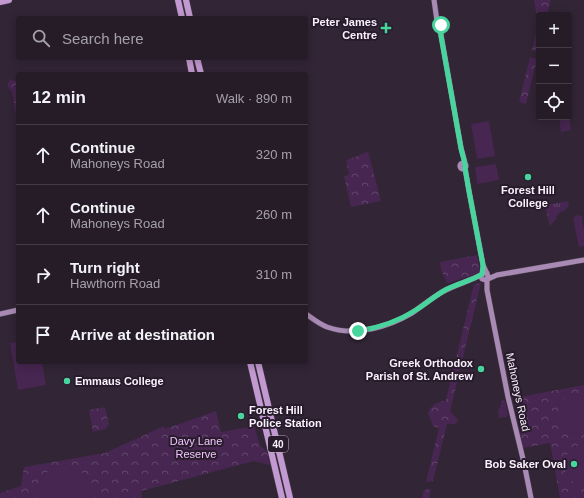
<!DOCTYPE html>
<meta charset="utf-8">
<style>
:root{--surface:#261c28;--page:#322934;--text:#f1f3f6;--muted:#a4a1a8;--line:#423a45}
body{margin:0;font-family:Helvetica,sans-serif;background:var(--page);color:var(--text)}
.controls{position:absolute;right:12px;top:12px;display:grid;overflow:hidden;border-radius:4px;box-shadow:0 2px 10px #0003}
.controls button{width:36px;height:36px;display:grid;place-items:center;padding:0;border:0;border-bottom:1px solid var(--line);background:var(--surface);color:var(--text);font:20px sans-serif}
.stop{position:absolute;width:12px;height:12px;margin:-9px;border:3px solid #48d49d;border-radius:50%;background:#fff}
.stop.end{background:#48d49d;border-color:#fff;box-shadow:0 1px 4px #0008}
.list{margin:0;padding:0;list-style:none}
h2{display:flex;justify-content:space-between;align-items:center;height:52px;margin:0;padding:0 16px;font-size:17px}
h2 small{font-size:13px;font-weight:400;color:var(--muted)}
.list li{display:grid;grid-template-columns:26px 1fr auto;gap:12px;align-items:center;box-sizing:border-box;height:60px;padding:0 16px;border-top:1px solid var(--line)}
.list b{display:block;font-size:15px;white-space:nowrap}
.list p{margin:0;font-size:13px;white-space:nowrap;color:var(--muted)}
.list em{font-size:13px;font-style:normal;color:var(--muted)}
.icon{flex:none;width:22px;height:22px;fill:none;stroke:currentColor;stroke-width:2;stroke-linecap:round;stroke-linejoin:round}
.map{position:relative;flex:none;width:584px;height:498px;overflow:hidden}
.search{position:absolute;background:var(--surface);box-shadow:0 2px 10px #0003;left:16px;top:16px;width:292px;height:44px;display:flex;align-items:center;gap:10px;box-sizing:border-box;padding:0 14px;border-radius:4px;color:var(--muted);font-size:15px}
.panel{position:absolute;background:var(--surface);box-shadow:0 2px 10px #0003;left:16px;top:72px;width:292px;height:292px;border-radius:4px}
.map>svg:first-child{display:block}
.grass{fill:url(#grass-tufts)}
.forest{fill:url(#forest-crowns)}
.pitch{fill:#472651}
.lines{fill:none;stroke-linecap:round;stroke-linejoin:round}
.major-casing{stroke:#4a404e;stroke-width:6}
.highway-casing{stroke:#4a404e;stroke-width:7}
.major{stroke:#a98ab4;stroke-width:5}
.highway{stroke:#c399d1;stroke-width:6}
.route{stroke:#48d49d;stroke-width:5}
.poi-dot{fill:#48d49d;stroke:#281c2c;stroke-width:1.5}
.labels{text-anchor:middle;stroke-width:4;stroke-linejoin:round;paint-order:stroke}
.shield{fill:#281c2c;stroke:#bbb1be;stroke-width:1}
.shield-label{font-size:10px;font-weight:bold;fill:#faf1fd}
.poi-label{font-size:11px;font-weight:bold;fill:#faf1fd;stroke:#281c2c;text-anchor:end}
.street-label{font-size:11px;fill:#faf1fd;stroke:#281c2c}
.park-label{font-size:11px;fill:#f0c6fe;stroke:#281c2c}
</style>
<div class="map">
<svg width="584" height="498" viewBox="0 0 584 498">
<defs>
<pattern id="grass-tufts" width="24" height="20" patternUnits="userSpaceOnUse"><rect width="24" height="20" fill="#472651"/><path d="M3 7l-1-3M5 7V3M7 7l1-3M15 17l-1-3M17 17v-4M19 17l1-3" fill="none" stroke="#62466b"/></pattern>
<pattern id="forest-crowns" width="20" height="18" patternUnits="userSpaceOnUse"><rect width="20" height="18" fill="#472651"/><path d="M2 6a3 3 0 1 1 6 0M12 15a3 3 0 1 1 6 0" fill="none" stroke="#62466b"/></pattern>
</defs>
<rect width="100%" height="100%" fill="#322536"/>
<!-- grass -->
<path class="grass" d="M 568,201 L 569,206 L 563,212 L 561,211 L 556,217 L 557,218 L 550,226 L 545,206 L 546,205 Z"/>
<!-- forest -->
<path class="forest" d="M 534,0 L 551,0 L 547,15 L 540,15 L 536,12 Z
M 539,22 L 539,53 L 532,50 Z
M 530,57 L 537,59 L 526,104 L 519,102 Z
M 10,79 L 18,82 L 18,144 L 16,144 L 17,128 L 18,127 L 12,91 L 7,86 Z
M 368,151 L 381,201 L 351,207 L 344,176 L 349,175 L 346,160 L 358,156 Z
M 477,255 L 480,271 L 479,273 L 449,283 L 447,283 L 441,270 L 440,262 Z
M 481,283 L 450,411 L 458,420 L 456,424 L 447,424 L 433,481 L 426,482 L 439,428 L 433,426 L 428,413 C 431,404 438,403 446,400 L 474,284 Z
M 584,385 L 584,498 L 560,498 L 550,443 L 523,448 L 514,398 Z
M 505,400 L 508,416 L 499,418 L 498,412 L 502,401 Z
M 105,407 L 109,425 L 105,429 L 93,432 L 89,410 Z
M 216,411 L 221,432 L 254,426 L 260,445 L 267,452 L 270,465 L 254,461 L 141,491 L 142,498 L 0,498 L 0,493 L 21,486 L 24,467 L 105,453 L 164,426 L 165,429 Z
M 431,489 L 429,498 L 422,498 L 424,490 Z"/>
<!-- pitch -->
<path class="pitch" d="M 559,117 L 569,117 L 571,130 L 561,132 Z
M 489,121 L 495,156 L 477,159 L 471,124 Z
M 496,164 L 499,180 L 477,184 L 475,167 Z
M 576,215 L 583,216 L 582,218 L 584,230 L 584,246 L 579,247 L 573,219 Z
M 18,342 L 18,362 L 42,362 L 46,385 L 18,390 L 10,343 Z
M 584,396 L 584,431 L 564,434 L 558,400 Z
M 584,443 L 584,488 C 577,485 571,481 567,474 C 558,460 571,447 584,443 Z
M 58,466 C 80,465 92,476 91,498 L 37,498 C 35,482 44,472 58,466 Z"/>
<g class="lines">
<defs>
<path id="major" d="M 434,0 L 437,21
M436.5 23a2.5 2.5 0 1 1 5 0a2.5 2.5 0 1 1-5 0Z
M 438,25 L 441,35 L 461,148 L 465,163
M460 166a3 3 0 1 1 6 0a3 3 0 1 1-6 0Z
M 465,168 L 469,191 L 483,265 L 488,276 L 487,279 L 485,280 L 482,279 L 481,277 L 482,274 L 484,273 L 487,273
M 487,279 L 487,290 L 508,397 L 524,463 L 531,498
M 488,279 L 497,275 L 584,260
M 0,314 L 18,310
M 306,314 C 313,319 319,324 327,327 C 355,337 388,327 412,313 C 422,306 432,298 442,292 C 455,285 469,281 481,275"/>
<path id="highway" d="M 178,0 L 182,18
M 186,0 L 190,18
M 0,2 L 9,0
M 189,58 L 192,74
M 197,58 L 201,74
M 250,362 L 282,498
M 258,362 L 290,498"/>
</defs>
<!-- major casing -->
<use href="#major" class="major-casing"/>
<!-- highway casing -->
<use href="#highway" class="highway-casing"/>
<!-- major -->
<use href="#major" class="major"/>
<!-- highway -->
<use href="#highway" class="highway"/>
</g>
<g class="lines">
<!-- route -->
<path class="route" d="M 358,331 C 378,328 399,321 416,310 C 427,303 436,295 447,289 C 459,283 471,281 482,274 L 483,265 L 469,191 L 465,168 C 466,164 462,154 461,148 L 441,36 L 441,24 L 441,25"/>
</g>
<!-- markers -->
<g class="poi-dot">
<path d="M384 22h4v4h4v4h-4v4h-4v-4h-4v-4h4z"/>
<circle cx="528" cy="177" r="4"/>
<circle cx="481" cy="369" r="4"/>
<circle cx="67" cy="381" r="4"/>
<circle cx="241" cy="416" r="4"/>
<circle cx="574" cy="464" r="4"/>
</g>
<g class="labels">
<!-- shield labels -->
<rect class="shield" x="268" y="436" width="20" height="16" rx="3"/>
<g class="shield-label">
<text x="278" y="448">40</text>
</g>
<!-- poi labels -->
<g class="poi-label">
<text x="377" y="26">Peter James<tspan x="377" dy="13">Centre</tspan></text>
<text x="528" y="194" text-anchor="middle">Forest Hill<tspan x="528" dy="13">College</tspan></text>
<text x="473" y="367">Greek Orthodox<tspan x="473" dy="13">Parish of St. Andrew</tspan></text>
<text x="75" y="385" text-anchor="start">Emmaus College</text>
<text x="249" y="414" text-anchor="start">Forest Hill<tspan x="249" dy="13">Police Station</tspan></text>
<text x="566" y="468">Bob Saker Oval</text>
</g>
<!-- street labels -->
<g class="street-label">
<text transform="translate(518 392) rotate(78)" y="4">Mahoneys Road</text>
</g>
<!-- park labels -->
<g class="park-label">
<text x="196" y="445">Davy Lane<tspan x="196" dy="13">Reserve</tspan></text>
</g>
</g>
</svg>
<div class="controls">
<button>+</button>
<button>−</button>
<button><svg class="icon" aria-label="locate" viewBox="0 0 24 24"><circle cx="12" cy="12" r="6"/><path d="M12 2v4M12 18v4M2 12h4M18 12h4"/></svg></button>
</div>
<div class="stop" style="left:441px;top:25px"></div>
<div class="stop end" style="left:358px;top:331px"></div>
<div class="search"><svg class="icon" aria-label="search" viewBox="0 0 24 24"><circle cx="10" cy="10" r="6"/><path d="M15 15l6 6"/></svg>Search here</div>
<section class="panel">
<h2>12 min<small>Walk · 890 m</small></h2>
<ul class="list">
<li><svg class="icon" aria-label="ahead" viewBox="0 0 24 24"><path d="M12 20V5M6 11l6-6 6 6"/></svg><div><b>Continue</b><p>Mahoneys Road</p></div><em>320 m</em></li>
<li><svg class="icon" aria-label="ahead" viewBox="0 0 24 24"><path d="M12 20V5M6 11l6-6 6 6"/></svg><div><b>Continue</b><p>Mahoneys Road</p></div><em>260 m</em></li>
<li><svg class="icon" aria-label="right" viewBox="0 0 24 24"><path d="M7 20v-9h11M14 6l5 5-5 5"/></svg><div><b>Turn right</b><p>Hawthorn Road</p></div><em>310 m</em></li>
<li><svg class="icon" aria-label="arrive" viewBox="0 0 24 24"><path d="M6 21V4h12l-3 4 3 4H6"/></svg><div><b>Arrive at destination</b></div></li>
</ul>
</section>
</div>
